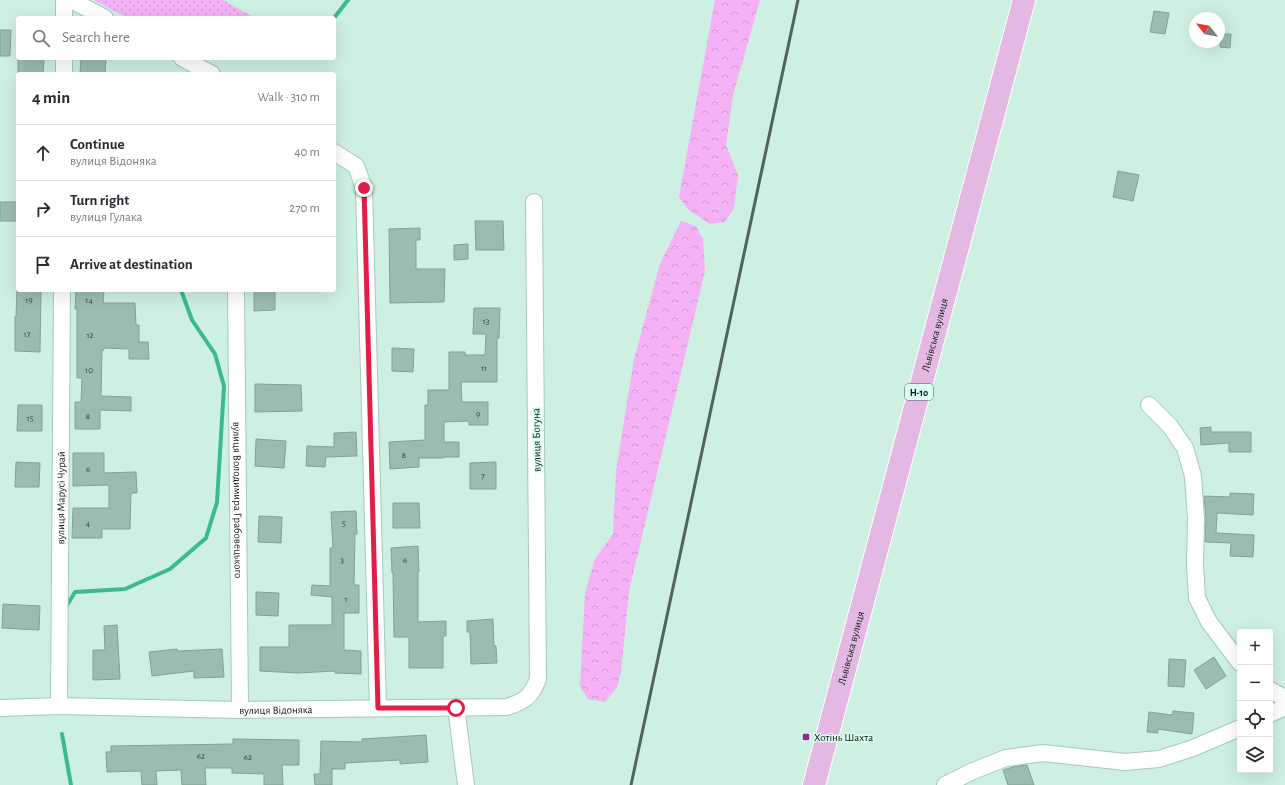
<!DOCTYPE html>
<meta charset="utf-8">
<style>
:root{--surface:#fff;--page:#f7f7f7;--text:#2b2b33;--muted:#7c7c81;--line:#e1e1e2}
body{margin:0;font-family:"Alegreya Sans",sans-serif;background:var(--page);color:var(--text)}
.controls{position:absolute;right:12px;bottom:12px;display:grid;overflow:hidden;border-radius:4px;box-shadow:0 4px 16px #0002}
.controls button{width:36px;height:36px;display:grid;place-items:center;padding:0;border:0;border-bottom:1px solid var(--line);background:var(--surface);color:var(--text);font:20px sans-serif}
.compass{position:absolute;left:1189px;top:12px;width:36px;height:36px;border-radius:50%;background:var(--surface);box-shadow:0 4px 16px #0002;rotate:301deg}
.stop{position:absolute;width:12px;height:12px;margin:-9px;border:3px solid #e11d48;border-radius:50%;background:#fff}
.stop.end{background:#e11d48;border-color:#fff;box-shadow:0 1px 4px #0008}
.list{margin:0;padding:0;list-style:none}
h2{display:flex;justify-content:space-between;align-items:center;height:52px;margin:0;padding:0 16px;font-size:17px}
h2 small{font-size:13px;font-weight:400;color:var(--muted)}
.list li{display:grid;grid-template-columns:26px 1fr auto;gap:12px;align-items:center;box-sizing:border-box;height:56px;padding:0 16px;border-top:1px solid var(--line)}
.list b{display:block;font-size:15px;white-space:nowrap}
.list p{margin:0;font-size:13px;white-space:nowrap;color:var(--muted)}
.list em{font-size:13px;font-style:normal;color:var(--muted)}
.icon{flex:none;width:22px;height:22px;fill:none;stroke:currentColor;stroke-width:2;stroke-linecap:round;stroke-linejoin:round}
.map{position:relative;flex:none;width:1285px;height:785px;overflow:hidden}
.search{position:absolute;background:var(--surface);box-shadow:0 4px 16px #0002;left:16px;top:16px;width:320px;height:44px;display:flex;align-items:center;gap:10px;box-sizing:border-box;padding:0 14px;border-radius:4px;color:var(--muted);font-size:15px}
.panel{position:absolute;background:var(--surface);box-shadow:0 4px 16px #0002;left:16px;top:72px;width:320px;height:220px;border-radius:4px}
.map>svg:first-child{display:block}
.forest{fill:url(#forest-crowns)}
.garden{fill:url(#garden-dots)}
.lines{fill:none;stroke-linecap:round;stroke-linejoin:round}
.stream{stroke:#3cb993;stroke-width:4}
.building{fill:#9bbdaf;stroke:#81a395}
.minor-casing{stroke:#a6c9bb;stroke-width:18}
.primary-casing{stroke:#fff;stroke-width:24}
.minor{stroke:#fff;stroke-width:16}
.primary{stroke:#e3b8e3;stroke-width:22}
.rail{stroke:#4f645c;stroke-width:3}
.route{stroke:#e11d48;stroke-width:5}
.poi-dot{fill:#8e2b93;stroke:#dafeef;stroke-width:1.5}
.labels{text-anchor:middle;stroke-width:3;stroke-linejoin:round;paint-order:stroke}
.number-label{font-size:9px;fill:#30423b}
.shield{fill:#dafeef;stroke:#4a5e56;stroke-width:1}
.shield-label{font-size:10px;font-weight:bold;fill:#0c1914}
.street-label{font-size:11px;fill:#0c1914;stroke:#dafeef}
.poi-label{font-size:11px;fill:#0c1914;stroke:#dafeef;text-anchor:start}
</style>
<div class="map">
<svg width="1285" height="785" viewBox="0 0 1285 785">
<defs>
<pattern id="forest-crowns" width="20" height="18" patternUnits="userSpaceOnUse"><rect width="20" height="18" fill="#f4b1f5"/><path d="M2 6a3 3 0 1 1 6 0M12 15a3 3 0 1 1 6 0" fill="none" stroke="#d098d1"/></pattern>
<pattern id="garden-dots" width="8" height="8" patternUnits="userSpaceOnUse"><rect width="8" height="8" fill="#f4b1f5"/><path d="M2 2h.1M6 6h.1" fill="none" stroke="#d098d1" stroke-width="1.8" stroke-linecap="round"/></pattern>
</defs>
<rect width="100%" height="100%" fill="#cdf0e2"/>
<!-- forest -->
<path class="forest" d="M 715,0 L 760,0 L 733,95 L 726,145 L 738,175 L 734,208 L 725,222 L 710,224 L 689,210 L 679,197 Z
M 681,221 L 696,226 L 703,240 L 705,271 L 629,591 L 621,672 L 617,687 L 605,702 L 588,699 L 580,686 L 585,593 L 595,559 L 613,534 L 616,471 L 634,359 L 660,264 Z"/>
<!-- garden -->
<path class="garden" d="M 94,0 L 223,0 L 255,18 L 128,18 Z"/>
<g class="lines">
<!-- stream -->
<path class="stream" d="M 334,18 L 348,0
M 66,607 L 75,592 L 125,589 L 170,569 L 206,538 L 217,502 L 224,386 L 215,354 L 192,320 L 181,290
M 62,734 L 71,785"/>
</g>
<!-- building -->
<path class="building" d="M 1154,11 L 1169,13 L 1165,34 L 1150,32 Z
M 0,30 L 11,30 L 10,56 L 0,56 Z
M 1221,34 L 1231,34 L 1230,48 L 1220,47 Z
M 18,58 L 44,58 L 43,74 L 18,74 Z
M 81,58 L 106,58 L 105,74 L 80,74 Z
M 1118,171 L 1139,175 L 1133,201 L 1113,197 Z
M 0,202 L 18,202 L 18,221 L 0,221 Z
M 475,221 L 503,221 L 504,250 L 476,250 Z
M 420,228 L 420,240 L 416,240 L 416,269 L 445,269 L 444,302 L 390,303 L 389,229 Z
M 468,244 L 468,259 L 454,260 L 454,245 Z
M 17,290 L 41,290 L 40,352 L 15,351 L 15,317 L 16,317 Z
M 76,290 L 104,290 L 103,303 L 135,303 L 136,325 L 139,325 L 139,342 L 148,342 L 149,359 L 129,359 L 129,349 L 104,348 L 104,350 L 102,350 L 101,396 L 131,397 L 131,411 L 100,410 L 100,429 L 75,429 L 75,402 L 81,402 L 82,378 L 77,378 L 77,309 L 75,309 Z
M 254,290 L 275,290 L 275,310 L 254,311 Z
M 474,308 L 500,308 L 499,338 L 497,338 L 497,382 L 461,382 L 462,402 L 488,402 L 488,425 L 469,425 L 469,421 L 444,422 L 444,442 L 459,442 L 459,457 L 444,457 L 444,458 L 419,458 L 419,467 L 390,469 L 389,442 L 425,440 L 425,405 L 428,405 L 428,390 L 449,390 L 449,352 L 465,352 L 465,355 L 485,355 L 486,334 L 473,334 Z
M 392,348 L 414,349 L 413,372 L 392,371 Z
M 255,384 L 301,385 L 302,411 L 255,412 Z
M 18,405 L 42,405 L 42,431 L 17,431 Z
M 1211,427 L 1211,432 L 1251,432 L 1251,452 L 1229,452 L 1229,443 L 1201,445 L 1200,428 Z
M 356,432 L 357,456 L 326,457 L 325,467 L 306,466 L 307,446 L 334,447 L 334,433 Z
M 256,439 L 286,441 L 284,468 L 255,466 Z
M 73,453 L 104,453 L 104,473 L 136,472 L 137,493 L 131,493 L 130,529 L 102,529 L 102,538 L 72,538 L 73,508 L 109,508 L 109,485 L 73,486 Z
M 16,462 L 40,463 L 39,487 L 15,487 Z
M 496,462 L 496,489 L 470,489 L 470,463 Z
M 1230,493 L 1254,494 L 1253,515 L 1217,513 L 1216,533 L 1254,535 L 1253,557 L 1230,556 L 1231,543 L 1205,542 L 1206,519 L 1204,496 L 1230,497 Z
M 393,503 L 419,503 L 420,528 L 393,528 Z
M 356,511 L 357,534 L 355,534 L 354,585 L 359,585 L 359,613 L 344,613 L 344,650 L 361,651 L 361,674 L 335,673 L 335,671 L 298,673 L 260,671 L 260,647 L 289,647 L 289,625 L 331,625 L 331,624 L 332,624 L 332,597 L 311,595 L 312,585 L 330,586 L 330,548 L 333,548 L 331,512 Z
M 259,516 L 282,517 L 281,543 L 258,542 Z
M 418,546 L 419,572 L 418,572 L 418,622 L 446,621 L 446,636 L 443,636 L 443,668 L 409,668 L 409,637 L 394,637 L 393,573 L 392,573 L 391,548 Z
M 256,592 L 279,593 L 278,616 L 256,615 Z
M 3,604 L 40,606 L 39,630 L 2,628 Z
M 493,619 L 494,646 L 496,646 L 497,663 L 471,664 L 470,632 L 467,632 L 467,621 Z
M 117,625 L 120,679 L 93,680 L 93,650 L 105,650 L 104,626 Z
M 177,649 L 178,651 L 222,649 L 224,677 L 194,678 L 194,671 L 152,676 L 149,652 Z
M 1214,657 L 1226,676 L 1206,689 L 1194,670 Z
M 1169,659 L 1186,660 L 1184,687 L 1168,686 Z
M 1173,711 L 1194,713 L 1192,734 L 1158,729 L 1158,733 L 1147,732 L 1149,712 L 1172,715 Z
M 426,735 L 428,762 L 400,764 L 400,760 L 345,763 L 345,769 L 332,769 L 332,785 L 315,785 L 314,774 L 320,774 L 321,741 L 362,742 L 362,739 Z
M 233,739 L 299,740 L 299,765 L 282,765 L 283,785 L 264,785 L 264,774 L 232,773 L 232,768 L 205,768 L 206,785 L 182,785 L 181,770 L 156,771 L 157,785 L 142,785 L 141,771 L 107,772 L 106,752 L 111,752 L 111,746 L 233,744 Z
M 1027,765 L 1034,785 L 1008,785 L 1003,770 L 1013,767 Z"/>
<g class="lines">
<defs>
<g id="minor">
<path d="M 71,0 L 105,18"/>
<path d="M 64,18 L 64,0"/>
<path d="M 182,58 L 212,74"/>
<path d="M 64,74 L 64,58"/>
<path d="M 334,152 L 356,166 L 364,188 L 378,708"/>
<path id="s1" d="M 236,290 L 240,710"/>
<path d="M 1149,405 L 1170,426 L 1185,448 L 1193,476 L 1196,518 L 1195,565 L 1197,598 L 1209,622 L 1240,663"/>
<path d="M 1270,690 L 1285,698"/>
<path id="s2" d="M 59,706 L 62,290"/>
<path d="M 456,707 L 466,785"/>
<path id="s3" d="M 0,708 L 59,706 L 240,710 L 507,707 C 525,701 531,697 538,679 L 534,202"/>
<path d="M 1270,714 L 1285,707"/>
<path d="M 945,785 L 973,771 L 1006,758 L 1043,753 L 1125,762 L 1159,759 L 1193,748 L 1240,728"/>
</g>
<g id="primary">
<path id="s4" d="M 814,785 L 1024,0"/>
</g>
</defs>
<!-- minor casing -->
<use href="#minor" class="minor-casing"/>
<!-- primary casing -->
<use href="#primary" class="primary-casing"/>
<!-- minor -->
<use href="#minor" class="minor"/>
<!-- primary -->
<use href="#primary" class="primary"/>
<!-- rail -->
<path class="rail" d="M 631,785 L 798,0"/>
</g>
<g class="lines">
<!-- route -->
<path class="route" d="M 364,188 L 378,708 L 456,708"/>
</g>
<!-- markers -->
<rect class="poi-dot" x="802" y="733" width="8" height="8" rx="2"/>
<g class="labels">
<!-- number labels -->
<g class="number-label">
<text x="29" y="303">19</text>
<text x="89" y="303">14</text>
<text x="486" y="324">13</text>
<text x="27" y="337">17</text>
<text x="90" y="338">12</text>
<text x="484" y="371">11</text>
<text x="89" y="373">10</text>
<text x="478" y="417">9</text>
<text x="88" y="419">8</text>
<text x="30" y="421">15</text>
<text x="404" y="458">8</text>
<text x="88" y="472">6</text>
<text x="483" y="479">7</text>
<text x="88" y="526">4</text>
<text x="344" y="526">5</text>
<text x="342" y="563">3</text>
<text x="405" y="563">6</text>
<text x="346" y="602">1</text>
<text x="201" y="759">62</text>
<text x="248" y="760">62</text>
</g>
<!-- shield labels -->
<rect class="shield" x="905" y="384" width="28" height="16" rx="3"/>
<g class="shield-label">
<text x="919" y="396">Н-10</text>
</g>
<!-- street labels -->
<g class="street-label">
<text dy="4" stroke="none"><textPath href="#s4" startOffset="466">Львівська вулиця</textPath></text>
<text transform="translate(536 440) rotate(-91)" y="4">вулиця Богуна</text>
<text dy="4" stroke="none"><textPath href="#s2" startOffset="208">вулиця Марусі Чурай</textPath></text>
<text dy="4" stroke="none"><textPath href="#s1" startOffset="210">вулиця Володимира Грабовецького</textPath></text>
<text dy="4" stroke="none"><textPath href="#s4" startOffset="142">Львівська вулиця</textPath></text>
<text dy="4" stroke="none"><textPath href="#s3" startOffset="276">вулиця Відоняка</textPath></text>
</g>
<!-- poi labels -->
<g class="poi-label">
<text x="814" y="741">Хотінь Шахта</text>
</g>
</g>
</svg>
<div class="controls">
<button>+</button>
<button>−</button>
<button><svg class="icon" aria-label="locate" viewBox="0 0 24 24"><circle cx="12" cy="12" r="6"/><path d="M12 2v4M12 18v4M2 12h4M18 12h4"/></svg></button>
<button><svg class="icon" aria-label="layers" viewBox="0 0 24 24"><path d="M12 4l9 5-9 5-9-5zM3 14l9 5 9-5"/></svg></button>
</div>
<svg class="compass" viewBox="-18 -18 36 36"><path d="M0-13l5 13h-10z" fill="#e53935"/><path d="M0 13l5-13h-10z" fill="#7c7c81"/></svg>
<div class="stop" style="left:456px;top:708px"></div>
<div class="stop end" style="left:364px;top:188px"></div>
<div class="search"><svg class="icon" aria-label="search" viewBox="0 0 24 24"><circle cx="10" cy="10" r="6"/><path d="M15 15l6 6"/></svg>Search here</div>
<section class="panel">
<h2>4 min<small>Walk · 310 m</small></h2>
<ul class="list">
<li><svg class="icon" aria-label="ahead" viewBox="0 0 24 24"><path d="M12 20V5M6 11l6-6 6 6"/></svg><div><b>Continue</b><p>вулиця Відоняка</p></div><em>40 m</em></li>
<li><svg class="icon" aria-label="right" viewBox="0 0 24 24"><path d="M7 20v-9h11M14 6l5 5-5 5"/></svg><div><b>Turn right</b><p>вулиця Гулака</p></div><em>270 m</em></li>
<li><svg class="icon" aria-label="arrive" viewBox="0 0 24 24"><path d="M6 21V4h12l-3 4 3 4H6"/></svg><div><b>Arrive at destination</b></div></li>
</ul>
</section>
</div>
